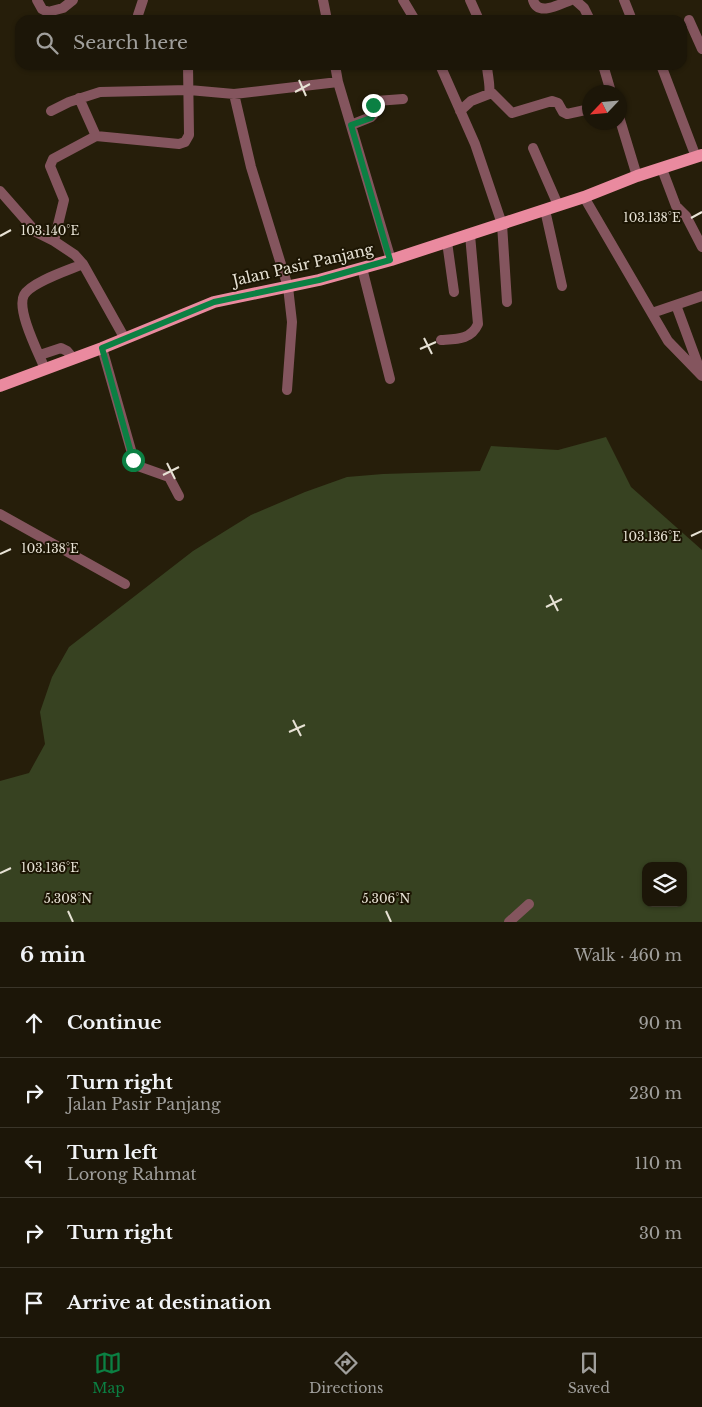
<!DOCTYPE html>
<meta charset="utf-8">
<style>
:root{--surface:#1c1608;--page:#292316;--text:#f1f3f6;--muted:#a09f9c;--line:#3a3529;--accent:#0b8043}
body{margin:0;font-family:"Libre Baskerville",serif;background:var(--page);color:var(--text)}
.controls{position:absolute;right:15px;bottom:15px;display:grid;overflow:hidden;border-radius:10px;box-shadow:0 1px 4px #0004}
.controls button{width:45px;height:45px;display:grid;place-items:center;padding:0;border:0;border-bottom:1px solid var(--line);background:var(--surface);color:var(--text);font:25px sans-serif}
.compass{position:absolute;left:582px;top:85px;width:45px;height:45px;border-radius:50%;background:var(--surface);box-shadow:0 1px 4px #0004;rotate:244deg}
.stop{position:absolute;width:15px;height:15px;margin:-11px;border:4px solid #0b8043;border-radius:50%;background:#fff}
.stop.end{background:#0b8043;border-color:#fff;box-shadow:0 1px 5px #0008}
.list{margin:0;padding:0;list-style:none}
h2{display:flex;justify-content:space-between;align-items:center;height:65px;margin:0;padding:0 20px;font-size:21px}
h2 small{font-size:16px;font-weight:400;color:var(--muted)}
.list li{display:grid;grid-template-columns:32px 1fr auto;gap:15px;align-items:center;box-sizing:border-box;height:70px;padding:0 20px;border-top:1px solid var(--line)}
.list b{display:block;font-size:19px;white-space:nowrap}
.list p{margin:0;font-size:16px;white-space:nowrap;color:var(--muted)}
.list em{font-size:16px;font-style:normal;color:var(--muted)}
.icon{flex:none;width:28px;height:28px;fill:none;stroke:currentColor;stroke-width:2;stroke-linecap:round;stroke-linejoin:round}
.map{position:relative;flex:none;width:702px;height:922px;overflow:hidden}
.search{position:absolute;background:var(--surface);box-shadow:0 1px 4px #0004;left:15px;right:15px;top:15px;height:55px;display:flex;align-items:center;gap:12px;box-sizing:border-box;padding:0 18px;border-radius:15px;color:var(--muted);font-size:19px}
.sheet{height:415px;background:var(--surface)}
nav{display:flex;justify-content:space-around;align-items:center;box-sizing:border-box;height:70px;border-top:1px solid var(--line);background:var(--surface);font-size:14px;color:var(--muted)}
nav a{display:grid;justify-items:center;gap:2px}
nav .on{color:var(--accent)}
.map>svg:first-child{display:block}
.green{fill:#374221;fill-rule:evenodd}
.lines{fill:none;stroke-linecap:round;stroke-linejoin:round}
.minor{stroke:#84555e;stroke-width:10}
.major{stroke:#ea8a9f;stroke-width:12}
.route{stroke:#0b8043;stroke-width:6}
.ticks{fill:none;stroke:#e7e2d5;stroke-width:2}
.labels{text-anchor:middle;stroke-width:4;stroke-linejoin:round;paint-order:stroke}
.street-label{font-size:15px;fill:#e7e2d5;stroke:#1c1503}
.ticks-label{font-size:12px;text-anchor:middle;fill:#e7e2d5;stroke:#1c1503;stroke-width:4;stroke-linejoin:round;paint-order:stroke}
</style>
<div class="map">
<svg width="702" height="922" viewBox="0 0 702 922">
<rect width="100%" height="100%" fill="#261e0a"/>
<!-- green -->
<path class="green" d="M 606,437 L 631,487 L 702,550 L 702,922 L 0,922 L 0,781 L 29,773 L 45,744 L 40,712 L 52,677 L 69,647 L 193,551 L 251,515 L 305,492 L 347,477 L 383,474 L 480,471 L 491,446 L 558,450 ZM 646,866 L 683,866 L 683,903 L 646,903 Z"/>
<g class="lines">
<!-- minor -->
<path class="minor" d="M 37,0 L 42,9 L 48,12 L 63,8 L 73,0
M 323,0 L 327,20
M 403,0 L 415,20
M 470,0 L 479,20
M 533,0 C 538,17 560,4 571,0
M 575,0 L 584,8 L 590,20
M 624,0 L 632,20
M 140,20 L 138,15 L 143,0
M 689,20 L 702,49
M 335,65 L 338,82 L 391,260
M 440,65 L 475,144 L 502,224 L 507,302
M 603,65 L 611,92
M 661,65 L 696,157
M 490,91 L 512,113 L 552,101 L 558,103 L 563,112 L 567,114 L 590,109
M 234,94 L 251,167 L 288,287 L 292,322 L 287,390
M 79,98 L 96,136 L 179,144 L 185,142 L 189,135 L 188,65
M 51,111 L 69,102 L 100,92 L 189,90 L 234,94 L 338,82
M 460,111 L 471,101 L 489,94 C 491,86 487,74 487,65
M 620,120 L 637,176
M 351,125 L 371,117 L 373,115 L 373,105 L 376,101 L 403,99
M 533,148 L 558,205
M 662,169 L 676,206 L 686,216 L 702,247
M 0,191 L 36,232 L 54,241 L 75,255 L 83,264 L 124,337
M 584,197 L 668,341 L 702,376
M 545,210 L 562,286
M 54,241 L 64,200 L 50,166 L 53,159 L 96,136
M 447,242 L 454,292
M 362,268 L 390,379
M 676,305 L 700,370
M 652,313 L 702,296
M 441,340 C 456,339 471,340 478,324 L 470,235
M 102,348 L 135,464 L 138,466 L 169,477 L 179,496
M 40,355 L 61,348 L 67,351 L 73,358
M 45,369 C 39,354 16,310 24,295 C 31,282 69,270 83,264
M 0,514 L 125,584
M 509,922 L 529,904"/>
<!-- major -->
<path class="major" d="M 0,386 L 102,348 L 214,302 L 319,280 L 391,260 L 584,197 L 637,176 L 702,155"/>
</g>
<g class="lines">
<!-- route -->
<path class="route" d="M 133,460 L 102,348 L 214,302 L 319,280 L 390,260 L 351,125 L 371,118 L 373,115 L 373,105"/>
</g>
<!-- ticks -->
<path class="ticks" d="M 299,80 L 306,96M 295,92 L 310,84M 691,218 L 702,212M 0,236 L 11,230M 424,338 L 432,354M 420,349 L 436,342M 167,463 L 175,479M 163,475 L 179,467M 691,536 L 702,531M 0,554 L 11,549M 550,595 L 558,611M 546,607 L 562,599M 293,720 L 301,736M 289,732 L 305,725M 0,873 L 11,868M 68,911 L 73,922M 386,911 L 391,922"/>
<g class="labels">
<!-- street labels -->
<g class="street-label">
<text transform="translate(303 265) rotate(-13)" y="5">Jalan Pasir Panjang</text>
</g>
</g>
<g class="ticks-label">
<text x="652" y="222">103.138°E</text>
<text x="50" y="235">103.140°E</text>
<text x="652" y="541">103.136°E</text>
<text x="50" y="553">103.138°E</text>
<text x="50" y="872">103.136°E</text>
<text x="68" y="903">5.308°N</text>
<text x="386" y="903">5.306°N</text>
</g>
</svg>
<div class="controls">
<button><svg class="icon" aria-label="layers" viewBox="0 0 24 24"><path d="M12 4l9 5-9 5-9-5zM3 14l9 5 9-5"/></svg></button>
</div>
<svg class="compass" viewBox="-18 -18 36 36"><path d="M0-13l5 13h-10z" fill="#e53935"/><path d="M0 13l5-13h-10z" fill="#a09f9c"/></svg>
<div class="stop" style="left:133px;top:460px"></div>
<div class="stop end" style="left:373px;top:105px"></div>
<div class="search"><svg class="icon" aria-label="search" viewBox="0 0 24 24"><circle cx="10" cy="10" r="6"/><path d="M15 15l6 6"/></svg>Search here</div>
</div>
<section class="sheet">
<h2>6 min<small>Walk · 460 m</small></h2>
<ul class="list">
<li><svg class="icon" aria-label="ahead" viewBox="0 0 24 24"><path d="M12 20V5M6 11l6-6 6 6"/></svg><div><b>Continue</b></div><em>90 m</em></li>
<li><svg class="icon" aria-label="right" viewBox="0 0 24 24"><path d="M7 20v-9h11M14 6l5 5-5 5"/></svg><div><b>Turn right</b><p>Jalan Pasir Panjang</p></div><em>230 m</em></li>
<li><svg class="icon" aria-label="left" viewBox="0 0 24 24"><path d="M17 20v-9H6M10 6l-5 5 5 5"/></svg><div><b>Turn left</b><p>Lorong Rahmat</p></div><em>110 m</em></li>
<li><svg class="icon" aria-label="right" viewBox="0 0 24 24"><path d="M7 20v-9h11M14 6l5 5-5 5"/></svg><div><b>Turn right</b></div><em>30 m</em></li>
<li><svg class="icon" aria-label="arrive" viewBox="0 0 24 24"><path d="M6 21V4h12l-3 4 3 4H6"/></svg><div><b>Arrive at destination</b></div></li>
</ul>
</section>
<nav>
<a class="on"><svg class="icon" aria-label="map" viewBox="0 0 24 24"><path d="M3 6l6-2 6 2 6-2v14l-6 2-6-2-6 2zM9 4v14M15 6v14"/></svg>Map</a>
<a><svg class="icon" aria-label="directions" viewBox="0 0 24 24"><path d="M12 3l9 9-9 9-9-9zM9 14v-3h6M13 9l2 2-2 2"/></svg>Directions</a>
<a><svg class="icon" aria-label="saved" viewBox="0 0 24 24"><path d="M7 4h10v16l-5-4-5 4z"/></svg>Saved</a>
</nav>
